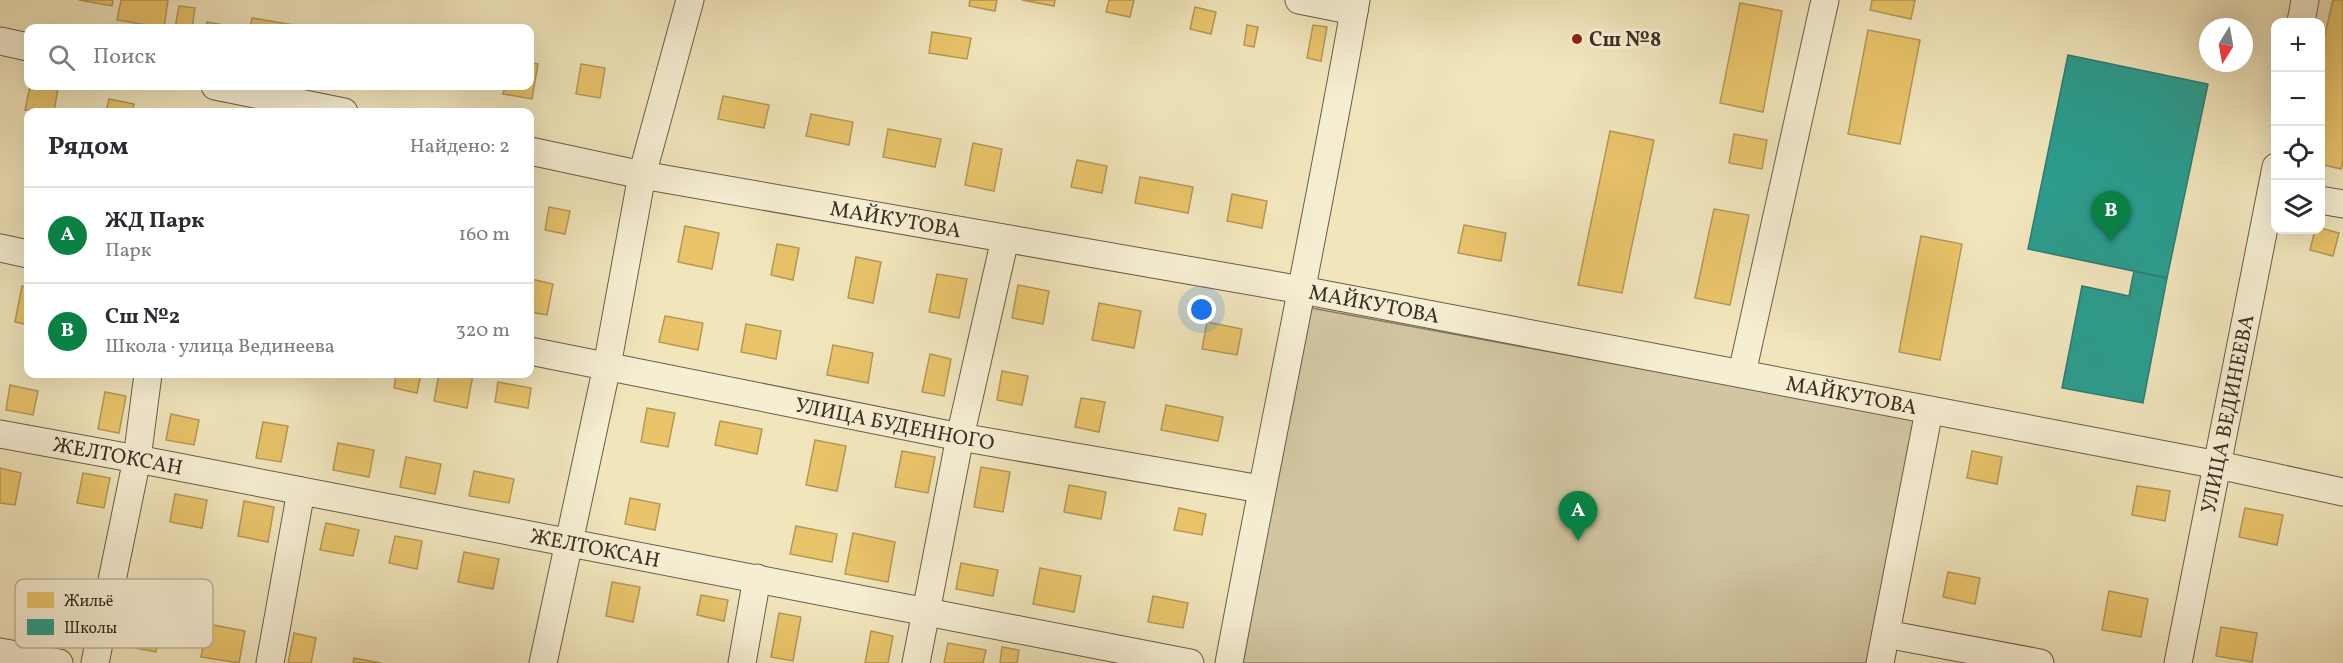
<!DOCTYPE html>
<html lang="ru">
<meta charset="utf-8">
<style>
:root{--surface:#fff;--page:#f2f2f3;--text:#2b2b33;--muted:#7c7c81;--line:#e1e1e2;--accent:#0b8043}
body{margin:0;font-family:Vollkorn,serif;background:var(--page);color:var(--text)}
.controls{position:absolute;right:18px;top:18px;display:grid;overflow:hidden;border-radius:12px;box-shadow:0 6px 24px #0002}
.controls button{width:54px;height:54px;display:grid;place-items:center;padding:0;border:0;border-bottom:2px solid var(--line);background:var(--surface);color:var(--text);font:30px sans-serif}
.compass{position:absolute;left:2199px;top:18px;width:54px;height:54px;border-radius:50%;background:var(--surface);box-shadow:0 6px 24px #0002;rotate:191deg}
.you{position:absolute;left:1202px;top:310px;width:21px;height:21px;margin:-15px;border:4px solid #fff;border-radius:50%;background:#1a73e8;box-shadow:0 0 0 9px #1a73e833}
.badge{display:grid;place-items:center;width:39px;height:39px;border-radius:50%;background:var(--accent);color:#fff;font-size:20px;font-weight:700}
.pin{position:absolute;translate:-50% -50px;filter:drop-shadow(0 2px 3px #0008)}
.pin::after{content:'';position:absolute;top:32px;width:21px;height:18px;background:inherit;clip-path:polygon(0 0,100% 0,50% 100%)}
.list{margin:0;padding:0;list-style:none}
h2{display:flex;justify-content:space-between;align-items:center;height:78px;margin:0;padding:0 24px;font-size:26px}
h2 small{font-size:20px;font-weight:400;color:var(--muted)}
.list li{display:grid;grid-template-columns:39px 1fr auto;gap:18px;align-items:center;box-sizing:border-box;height:96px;padding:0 24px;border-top:2px solid var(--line)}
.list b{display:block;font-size:22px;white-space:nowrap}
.list p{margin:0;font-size:20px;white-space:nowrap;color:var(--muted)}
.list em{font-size:20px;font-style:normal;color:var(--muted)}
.icon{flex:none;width:33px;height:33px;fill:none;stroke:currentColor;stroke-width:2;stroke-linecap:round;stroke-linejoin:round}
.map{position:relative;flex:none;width:2343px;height:663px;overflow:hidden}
.search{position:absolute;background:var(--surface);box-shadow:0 6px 24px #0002;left:24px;top:24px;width:510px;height:66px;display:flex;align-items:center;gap:15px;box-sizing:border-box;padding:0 21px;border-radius:12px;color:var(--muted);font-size:22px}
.panel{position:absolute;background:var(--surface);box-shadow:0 6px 24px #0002;left:24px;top:108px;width:510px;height:270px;border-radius:12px}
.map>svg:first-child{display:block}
.green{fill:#d2c6a2;stroke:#867b63;stroke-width:1.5}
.homes{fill:#e9c46a;stroke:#b59855;stroke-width:1.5}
.schools{fill:#2a9d8f;stroke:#2f7c6f;stroke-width:1.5}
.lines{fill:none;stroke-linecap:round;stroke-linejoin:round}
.minor-casing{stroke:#685d4a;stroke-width:29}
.minor{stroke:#f6eed3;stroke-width:27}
.poi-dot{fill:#8f2418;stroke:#f6eed3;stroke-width:2}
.labels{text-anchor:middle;stroke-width:6;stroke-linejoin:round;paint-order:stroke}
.poi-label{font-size:21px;font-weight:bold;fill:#3b3024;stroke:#f6eed3;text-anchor:start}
.street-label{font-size:21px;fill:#3b3024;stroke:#f6eed3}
.key{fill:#f6eed3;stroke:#beb59e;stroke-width:1.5}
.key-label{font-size:16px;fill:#3b3024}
</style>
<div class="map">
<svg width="2343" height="663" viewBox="0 0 2343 663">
<rect width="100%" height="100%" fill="#f1e5bc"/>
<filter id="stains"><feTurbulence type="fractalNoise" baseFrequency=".00333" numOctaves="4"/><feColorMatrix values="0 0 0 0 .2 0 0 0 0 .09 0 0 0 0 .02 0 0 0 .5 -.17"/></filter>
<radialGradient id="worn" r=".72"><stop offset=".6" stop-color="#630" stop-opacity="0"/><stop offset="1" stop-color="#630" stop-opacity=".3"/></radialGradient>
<!-- green -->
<path class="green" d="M 1306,307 L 1915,419 L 1867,663 L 1243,663 Z"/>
<!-- homes -->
<path class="homes" d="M 79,0 L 113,0 L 112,6 Z
M 121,0 L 168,0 L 164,28 L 117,20 Z
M 970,0 L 997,0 L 995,11 L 969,6 Z
M 1022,0 L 1055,0 L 1054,6 Z
M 1109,0 L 1134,0 L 1130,17 L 1106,12 Z
M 1872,0 L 1915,0 L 1911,19 L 1870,10 Z
M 2333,0 L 2343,0 L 2343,161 L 2341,169 L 2320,164 L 2320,55 Z
M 1740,3 L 1782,11 L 1763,112 L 1720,103 Z
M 179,6 L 195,8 L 192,28 L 175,28 Z
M 1195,7 L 1216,12 L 1211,34 L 1190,29 Z
M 252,18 L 294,25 L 293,28 L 250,28 Z
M 207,22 L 234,27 L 234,28 L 205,28 Z
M 1247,25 L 1258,27 L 1254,47 L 1244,45 Z
M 1313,25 L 1327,27 L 1321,61 L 1307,58 Z
M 1868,30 L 1920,40 L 1900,144 L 1848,134 Z
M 932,32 L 971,38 L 967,59 L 929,53 Z
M 530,63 L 538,64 L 532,99 L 503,94 L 505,86 L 530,86 Z
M 581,64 L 605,68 L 600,98 L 576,94 Z
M 30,86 L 58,88 L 54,112 L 25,110 Z
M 723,96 L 769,105 L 764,128 L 718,119 Z
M 109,99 L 134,104 L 132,112 L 106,112 Z
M 811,114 L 853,122 L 849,145 L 806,136 Z
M 888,129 L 941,139 L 935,167 L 883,157 Z
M 1610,131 L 1654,140 L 1622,293 L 1578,285 Z
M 1734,134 L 1767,140 L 1762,169 L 1729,163 Z
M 973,143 L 1002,149 L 994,191 L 965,185 Z
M 1077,160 L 1107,166 L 1102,193 L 1071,187 Z
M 1140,177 L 1193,187 L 1188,213 L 1135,203 Z
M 1232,194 L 1267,201 L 1262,228 L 1227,221 Z
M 549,207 L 570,211 L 565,234 L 545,230 Z
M 1714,209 L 1749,215 L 1730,305 L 1695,298 Z
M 1464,225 L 1506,233 L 1501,261 L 1458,253 Z
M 685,226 L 719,233 L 712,269 L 678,262 Z
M 2320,228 L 2339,233 L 2333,256 L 2310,250 L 2315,230 L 2320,230 Z
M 1921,236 L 1962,244 L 1940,360 L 1899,352 Z
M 777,244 L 799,248 L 793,280 L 771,275 Z
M 856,257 L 881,262 L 873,303 L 848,298 Z
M 937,274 L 967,279 L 959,318 L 929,312 Z
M 531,279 L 553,284 L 547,315 L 530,312 Z
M 1018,285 L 1049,291 L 1043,324 L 1012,318 Z
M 22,286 L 28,287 L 28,325 L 15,322 Z
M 1099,303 L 1141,311 L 1134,348 L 1092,340 Z
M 665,316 L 703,323 L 698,350 L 659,342 Z
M 1207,322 L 1242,329 L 1237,355 L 1202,349 Z
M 746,324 L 781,331 L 776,359 L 741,352 Z
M 833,345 L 873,353 L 868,383 L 827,375 Z
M 930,354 L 951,359 L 944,396 L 922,392 Z
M 1002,371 L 1028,376 L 1022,405 L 997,400 Z
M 396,374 L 421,374 L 417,393 L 394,388 Z
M 439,374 L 473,374 L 467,408 L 434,401 Z
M 498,382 L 531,388 L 528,408 L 495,402 Z
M 10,385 L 38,391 L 33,415 L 6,410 Z
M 105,392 L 126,396 L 119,433 L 98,429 Z
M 1081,398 L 1105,402 L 1099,432 L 1075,427 Z
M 1166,405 L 1223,417 L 1218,441 L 1161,430 Z
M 647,408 L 675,413 L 668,447 L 641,442 Z
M 171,414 L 199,420 L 194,445 L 166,440 Z
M 720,421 L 762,429 L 757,454 L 715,445 Z
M 263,422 L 288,426 L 281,462 L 256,458 Z
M 815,440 L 846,446 L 837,491 L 806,485 Z
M 338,443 L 374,450 L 369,477 L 333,470 Z
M 902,451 L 935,457 L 928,493 L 895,487 Z
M 1972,451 L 2002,457 L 1997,484 L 1967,478 Z
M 406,457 L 441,464 L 435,494 L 400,487 Z
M 981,467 L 1010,472 L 1003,512 L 974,507 Z
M 0,468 L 21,473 L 15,505 L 0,503 Z
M 474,471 L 514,479 L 509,503 L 469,496 Z
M 83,473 L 110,478 L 104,508 L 77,503 Z
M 1069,485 L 1106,492 L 1101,519 L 1064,512 Z
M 2137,486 L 2170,491 L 2165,521 L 2132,515 Z
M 175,494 L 207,500 L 202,528 L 170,522 Z
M 630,498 L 660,504 L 655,530 L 625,524 Z
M 244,501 L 274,507 L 268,542 L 238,536 Z
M 1179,508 L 1206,514 L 1202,535 L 1174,530 Z
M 2245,508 L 2283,515 L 2277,545 L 2239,537 Z
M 326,523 L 359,530 L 353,556 L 320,550 Z
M 796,526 L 837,534 L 832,562 L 790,554 Z
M 853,533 L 895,542 L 888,582 L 845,574 Z
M 395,536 L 422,541 L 417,569 L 389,563 Z
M 464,552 L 499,559 L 493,589 L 458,582 Z
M 961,563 L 998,570 L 993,596 L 956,589 Z
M 1040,568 L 1081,576 L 1074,612 L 1033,604 Z
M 1948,572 L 1980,578 L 1975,604 L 1943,597 Z
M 612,582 L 640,587 L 633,622 L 606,616 Z
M 2109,591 L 2148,599 L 2141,637 L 2102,630 Z
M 701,595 L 728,600 L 724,621 L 697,615 Z
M 1153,596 L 1188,603 L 1183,628 L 1148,622 Z
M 779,613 L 801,617 L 793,661 L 771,657 Z
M 124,620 L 161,628 L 156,652 L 119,645 Z
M 208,624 L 245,631 L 239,663 L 201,657 Z
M 2221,627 L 2257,633 L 2252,662 L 2216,656 Z
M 871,631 L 893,636 L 888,663 L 865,663 Z
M 294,633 L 316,638 L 311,663 L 288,663 Z
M 948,643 L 986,650 L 983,663 L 944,663 Z
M 1002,647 L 1019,650 L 1017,663 L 1000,663 Z
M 354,658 L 381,663 L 353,663 Z"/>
<!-- schools -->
<path class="schools" d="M 2068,55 L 2208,84 L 2167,278 L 2028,249 Z
M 2134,271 L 2167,278 L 2143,403 L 2062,388 L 2082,286 L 2129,296 Z"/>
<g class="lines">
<defs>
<g id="minor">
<path d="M 1299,0 L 1354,11"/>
<path d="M 2301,22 L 2305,0"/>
<path d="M 0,41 L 28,47"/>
<path d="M 215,86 L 344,112"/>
<path id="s1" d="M 530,151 L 642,175 L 1302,290 L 2218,465 L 2343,492"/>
<path d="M 2320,200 L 2343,204"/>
<path d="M 0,248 L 28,254"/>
<path id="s2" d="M 530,351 L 960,437 L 1261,489"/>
<path d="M 1742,373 L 1825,0"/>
<path id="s3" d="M 0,434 L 137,459 L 1190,663"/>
<path d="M 1886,634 L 2040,663"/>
<path d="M 0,652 L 59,663"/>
<path d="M 95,663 L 137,459 L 148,374"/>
<path d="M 270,663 L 301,491"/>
<path d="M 543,663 L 607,366 L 642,175 L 690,0"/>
<path d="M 742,663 L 757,578"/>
<path d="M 916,663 L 960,437 L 1005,239"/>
<path d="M 1229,663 C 1270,442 1317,222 1356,0"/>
<path d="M 1880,663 L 1929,411"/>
<path id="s4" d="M 2178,663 L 2276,167"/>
</g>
</defs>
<!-- minor casing -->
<use href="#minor" class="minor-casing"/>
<!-- minor -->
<use href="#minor" class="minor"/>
</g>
<!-- markers -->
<circle class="poi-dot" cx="1577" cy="39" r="6"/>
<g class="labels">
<!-- poi labels -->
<g class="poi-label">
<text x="1589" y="46">Сш №8</text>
</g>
<!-- street labels -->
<g class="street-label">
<text dy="7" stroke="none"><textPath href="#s1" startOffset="372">МАЙКУТОВА</textPath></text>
<text dy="7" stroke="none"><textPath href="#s1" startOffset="858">МАЙКУТОВА</textPath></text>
<text dy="7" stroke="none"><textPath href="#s1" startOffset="1344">МАЙКУТОВА</textPath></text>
<text dy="7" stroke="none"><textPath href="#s4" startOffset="254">УЛИЦА ВЕДИНЕЕВА</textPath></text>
<text dy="7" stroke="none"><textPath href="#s2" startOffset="372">УЛИЦА БУДЕННОГО</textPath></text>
<text dy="7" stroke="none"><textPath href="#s3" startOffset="120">ЖЕЛТОКСАН</textPath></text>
<text dy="7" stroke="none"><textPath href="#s3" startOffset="606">ЖЕЛТОКСАН</textPath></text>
</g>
</g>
<!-- legend -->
<rect x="15" y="579" width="198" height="69" rx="9" class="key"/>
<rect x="27" y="592" width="27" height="16" fill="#e9c46a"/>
<rect x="27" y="619" width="27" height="16" fill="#2a9d8f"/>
<g class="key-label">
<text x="64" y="606">Жильё</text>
<text x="64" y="633">Школы</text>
</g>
<rect width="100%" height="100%" filter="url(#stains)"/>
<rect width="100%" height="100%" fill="url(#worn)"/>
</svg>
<div class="controls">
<button>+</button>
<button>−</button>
<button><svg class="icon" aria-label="locate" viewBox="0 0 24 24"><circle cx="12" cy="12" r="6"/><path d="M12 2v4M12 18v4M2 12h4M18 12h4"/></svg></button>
<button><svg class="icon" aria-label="layers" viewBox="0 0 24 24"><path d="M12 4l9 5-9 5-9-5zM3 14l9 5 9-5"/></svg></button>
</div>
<svg class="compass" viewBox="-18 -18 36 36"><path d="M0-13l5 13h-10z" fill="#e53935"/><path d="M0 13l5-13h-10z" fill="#7c7c81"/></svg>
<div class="you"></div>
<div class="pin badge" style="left:1578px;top:541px">A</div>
<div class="pin badge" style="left:2111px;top:241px">B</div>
<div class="search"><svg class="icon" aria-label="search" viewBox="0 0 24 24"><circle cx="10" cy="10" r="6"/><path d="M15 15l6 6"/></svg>Поиск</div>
<section class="panel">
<h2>Рядом<small>Найдено: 2</small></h2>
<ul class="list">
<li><span class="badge">A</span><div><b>ЖД Парк</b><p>Парк</p></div><em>160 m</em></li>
<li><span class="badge">B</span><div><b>Сш №2</b><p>Школа · улица Вединеева</p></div><em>320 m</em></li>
</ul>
</section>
</div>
